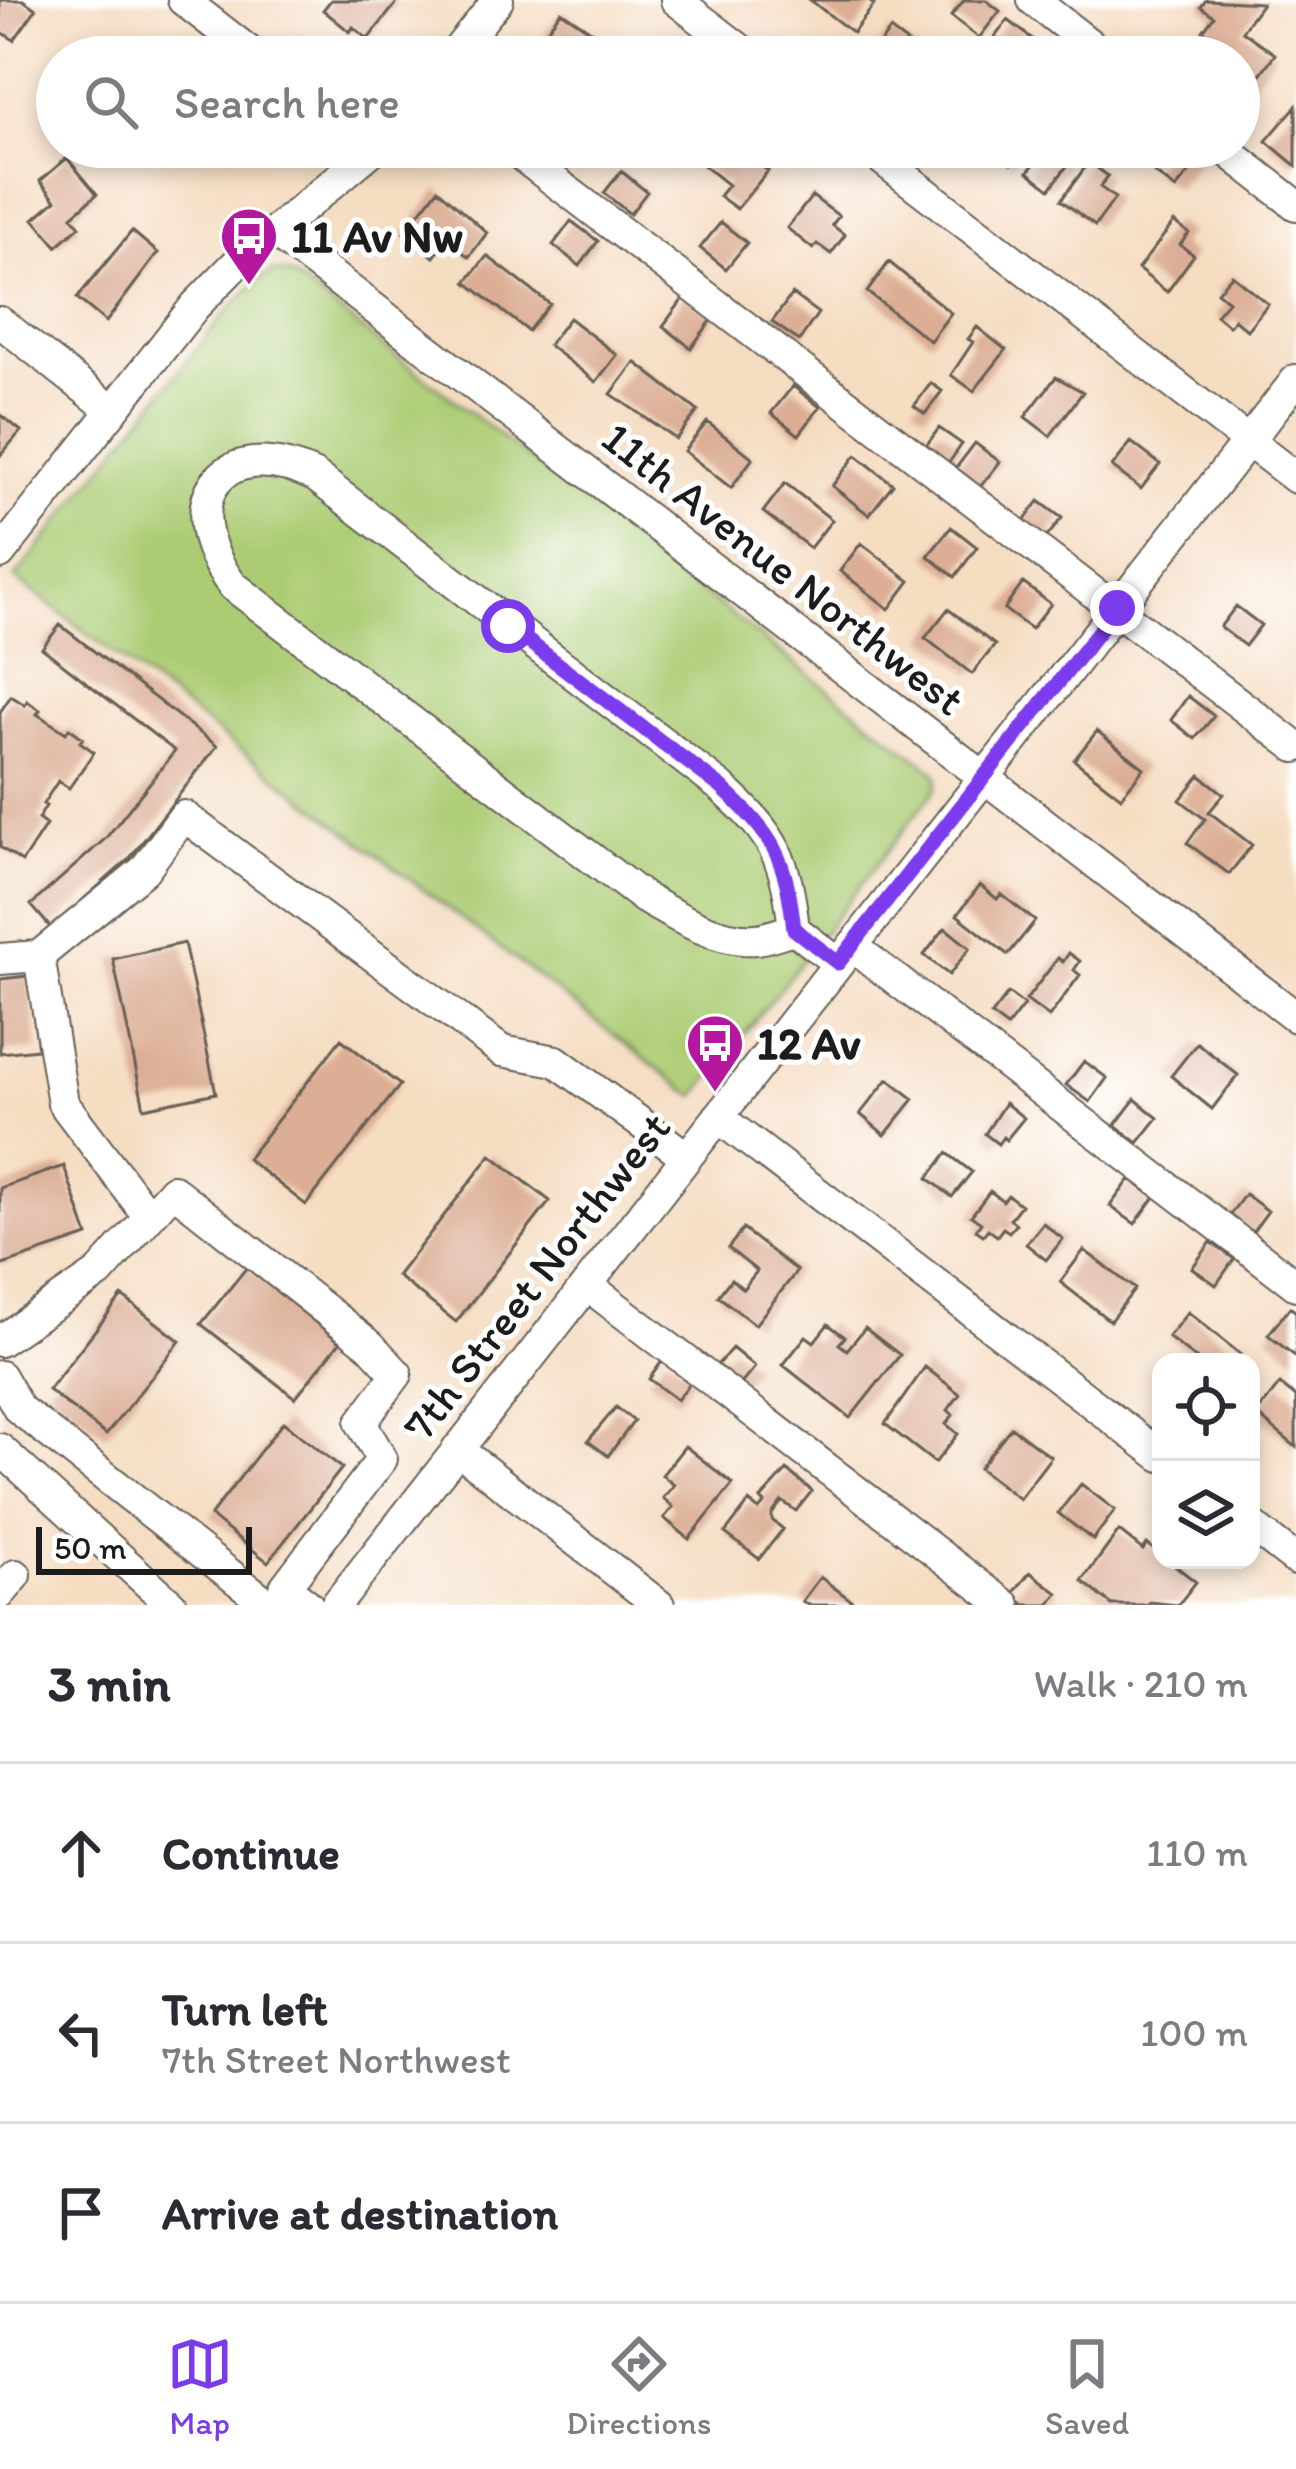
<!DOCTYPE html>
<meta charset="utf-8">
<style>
:root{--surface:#fff;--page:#f2f2f3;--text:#2b2b33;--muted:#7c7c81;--line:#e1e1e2;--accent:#7c3aed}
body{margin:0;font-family:Itim,sans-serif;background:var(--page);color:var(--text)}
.controls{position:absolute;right:36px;bottom:36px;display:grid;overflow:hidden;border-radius:24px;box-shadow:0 6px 18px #0003}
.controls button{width:108px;height:108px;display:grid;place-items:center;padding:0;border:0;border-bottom:3px solid var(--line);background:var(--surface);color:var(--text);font:60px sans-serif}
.scale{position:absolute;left:36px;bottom:30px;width:216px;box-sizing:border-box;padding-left:12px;border:6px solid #1c1c1c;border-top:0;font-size:33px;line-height:42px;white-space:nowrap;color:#1c1c1c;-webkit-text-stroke:9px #fff;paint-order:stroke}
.stop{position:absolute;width:36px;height:36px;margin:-27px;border:9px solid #7c3aed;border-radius:50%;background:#fff}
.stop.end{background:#7c3aed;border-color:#fff;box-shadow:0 3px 12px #0008}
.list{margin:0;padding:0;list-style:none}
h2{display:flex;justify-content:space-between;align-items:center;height:156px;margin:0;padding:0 48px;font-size:51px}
h2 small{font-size:39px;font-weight:400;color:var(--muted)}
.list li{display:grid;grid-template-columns:78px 1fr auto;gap:36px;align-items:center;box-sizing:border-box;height:180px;padding:0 48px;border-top:3px solid var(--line)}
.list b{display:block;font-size:45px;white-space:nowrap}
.list p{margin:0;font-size:39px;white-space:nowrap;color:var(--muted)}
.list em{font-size:39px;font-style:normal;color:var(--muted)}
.icon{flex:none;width:66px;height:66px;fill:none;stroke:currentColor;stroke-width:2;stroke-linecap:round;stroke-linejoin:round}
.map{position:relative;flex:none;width:1296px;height:1605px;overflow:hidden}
.search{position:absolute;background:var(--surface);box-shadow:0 6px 18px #0003;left:36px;right:36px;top:36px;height:132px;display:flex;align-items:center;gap:30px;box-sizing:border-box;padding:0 42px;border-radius:66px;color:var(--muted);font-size:45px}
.sheet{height:696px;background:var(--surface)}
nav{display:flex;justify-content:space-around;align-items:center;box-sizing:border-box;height:168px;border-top:3px solid var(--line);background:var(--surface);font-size:33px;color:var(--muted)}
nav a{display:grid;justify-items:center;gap:6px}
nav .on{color:var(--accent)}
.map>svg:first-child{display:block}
.green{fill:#accc73;stroke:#647448;stroke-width:3}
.building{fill:#dcae95}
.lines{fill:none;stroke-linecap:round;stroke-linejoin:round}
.minor-casing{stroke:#686056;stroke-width:34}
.minor{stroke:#fff;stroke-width:30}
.route{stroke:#7c3aed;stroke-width:15}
.labels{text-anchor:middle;stroke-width:10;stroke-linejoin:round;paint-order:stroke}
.poi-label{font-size:45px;font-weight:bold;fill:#1c1c1c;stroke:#fff;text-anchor:start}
.street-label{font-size:45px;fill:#1c1c1c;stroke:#fff}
</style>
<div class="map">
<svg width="1296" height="1605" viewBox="0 0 1296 1605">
<rect width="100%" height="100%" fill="#fff"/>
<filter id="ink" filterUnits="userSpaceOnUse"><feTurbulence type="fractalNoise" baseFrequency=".00833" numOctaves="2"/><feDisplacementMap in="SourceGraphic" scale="24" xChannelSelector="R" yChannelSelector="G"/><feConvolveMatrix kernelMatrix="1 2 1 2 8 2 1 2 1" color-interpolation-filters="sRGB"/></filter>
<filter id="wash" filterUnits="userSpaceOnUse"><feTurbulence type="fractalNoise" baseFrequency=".004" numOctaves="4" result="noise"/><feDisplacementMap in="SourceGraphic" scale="48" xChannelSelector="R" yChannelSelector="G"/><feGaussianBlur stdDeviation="2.7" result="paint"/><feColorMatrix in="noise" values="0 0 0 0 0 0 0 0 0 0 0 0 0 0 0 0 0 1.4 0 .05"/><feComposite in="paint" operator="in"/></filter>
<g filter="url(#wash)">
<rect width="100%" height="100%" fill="#f5ddc2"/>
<!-- green -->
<path class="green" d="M 274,271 L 292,275 L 935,772 L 938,779 L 935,790 L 695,1097 L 15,578 L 222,317 L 259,279 Z"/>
<g id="blocks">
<!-- building -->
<path class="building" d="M 0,0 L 23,0 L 36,9 L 14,40 L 0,31 Z
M 331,0 L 399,0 L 368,39 L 353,27 L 350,32 L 323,10 Z
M 810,0 L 868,0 L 874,5 L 853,33 Z
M 964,0 L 986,0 L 1000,11 L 979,38 L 951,16 Z
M 1206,0 L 1262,3 L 1242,31 L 1275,54 L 1250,88 L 1239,79 L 1239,57 L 1222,57 L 1228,50 L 1203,31 L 1214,16 L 1201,7 Z
M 561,11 L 612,45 L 603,57 L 563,57 L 540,39 Z
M 1008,20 L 1035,41 L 1023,57 L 1008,57 L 990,43 Z
M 890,30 L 926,57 L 870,57 Z
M 1296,106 L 1296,166 L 1266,141 Z
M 718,147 L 737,147 L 768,171 L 737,209 L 719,196 L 728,185 L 703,165 Z
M 989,147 L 1024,147 L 1011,164 L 1003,158 L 1001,161 L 987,150 Z
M 1171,147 L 1198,147 L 1205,152 L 1176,189 L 1152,171 Z
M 1045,149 L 1067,166 L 1050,189 L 1028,172 Z
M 67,158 L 97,194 L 72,216 L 80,226 L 57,246 L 34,219 L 56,200 L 40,181 Z
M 1089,162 L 1108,176 L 1100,187 L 1115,198 L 1095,226 L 1061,200 Z
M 621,171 L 647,192 L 630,214 L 604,193 Z
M 438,189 L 487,233 L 469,257 L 447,240 L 434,257 L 404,233 Z
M 812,196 L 839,216 L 832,225 L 845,235 L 831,254 L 817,244 L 813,249 L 787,228 Z
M 571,221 L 598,241 L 580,266 L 553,245 Z
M 721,222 L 747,243 L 726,269 L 700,248 Z
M 1174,222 L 1189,233 L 1180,245 L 1194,255 L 1167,292 L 1138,269 Z
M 132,231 L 158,253 L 106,322 L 77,298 Z
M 487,256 L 550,304 L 528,331 L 466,282 Z
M 889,262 L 951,313 L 930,341 L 867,292 Z
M 1232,275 L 1268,304 L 1247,330 L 1234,319 L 1229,326 L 1216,315 L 1228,301 L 1217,292 Z
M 792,294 L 818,313 L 799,341 L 772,322 Z
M 685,296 L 714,317 L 691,348 L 663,326 Z
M 569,318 L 617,355 L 596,382 L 548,345 Z
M 977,327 L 1006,350 L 974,391 L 951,375 L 973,342 L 968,339 Z
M 635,362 L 698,411 L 676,439 L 611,394 Z
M 1056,377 L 1083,392 L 1050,436 L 1025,417 Z
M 931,383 L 942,391 L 925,414 L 914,406 Z
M 793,386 L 820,407 L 799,435 L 771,413 Z
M 0,414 L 21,431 L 0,456 Z
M 707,422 L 753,458 L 731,488 L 684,451 Z
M 939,428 L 962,444 L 948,464 L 925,447 Z
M 1131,442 L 1160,464 L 1141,489 L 1112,467 Z
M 975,443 L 1000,462 L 980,487 L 956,468 Z
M 856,455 L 893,484 L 869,515 L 832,486 Z
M 785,483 L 832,520 L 810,548 L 763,512 Z
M 1039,501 L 1062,518 L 1046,538 L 1024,521 Z
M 951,527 L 977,547 L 955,577 L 928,556 Z
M 861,543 L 910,581 L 889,609 L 840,571 Z
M 1023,583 L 1051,604 L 1031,629 L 1004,609 Z
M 1236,606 L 1261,625 L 1245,646 L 1220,627 Z
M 948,609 L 995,645 L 972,674 L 925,638 Z
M 60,625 L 217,746 L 130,858 L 51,928 L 31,905 L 106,838 L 175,751 L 42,648 Z
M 11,696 L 25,705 L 27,701 L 40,710 L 37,714 L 66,733 L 69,728 L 83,738 L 80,742 L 94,752 L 69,788 L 58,781 L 43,804 L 46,806 L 38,819 L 46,825 L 22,862 L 0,847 L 0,712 Z
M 1188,696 L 1214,716 L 1195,739 L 1171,720 Z
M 1097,731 L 1144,768 L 1121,797 L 1074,760 Z
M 1200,775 L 1224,794 L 1209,812 L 1252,845 L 1229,874 L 1187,843 L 1205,819 L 1180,800 Z
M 980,885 L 997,899 L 1001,894 L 1035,921 L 1008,955 L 957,915 Z
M 945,928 L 970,948 L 949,975 L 924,955 Z
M 184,943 L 216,1093 L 144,1108 L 113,959 Z
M 1069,953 L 1080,961 L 1074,970 L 1080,975 L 1049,1017 L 1026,1000 L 1058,958 L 1063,962 Z
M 28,976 L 38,1049 L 0,1053 L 0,979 Z
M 1008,993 L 1024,1005 L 1007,1027 L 991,1015 Z
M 341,1039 L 400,1085 L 306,1205 L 247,1159 Z
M 1197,1043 L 1238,1075 L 1212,1109 L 1171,1076 Z
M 1084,1061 L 1107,1078 L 1090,1102 L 1066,1085 Z
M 888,1079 L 914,1099 L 885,1135 L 860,1114 Z
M 1135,1099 L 1158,1118 L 1138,1143 L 1115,1125 Z
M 1005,1103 L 1024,1118 L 1006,1140 L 1003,1137 L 998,1144 L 985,1134 Z
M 947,1153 L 972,1172 L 952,1197 L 928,1178 Z
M 491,1155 L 550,1201 L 456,1322 L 397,1276 Z
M 64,1166 L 88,1236 L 0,1266 L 0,1188 Z
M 1130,1179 L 1155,1197 L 1135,1224 L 1110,1206 Z
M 990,1191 L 1003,1201 L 1008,1195 L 1021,1205 L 1010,1219 L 1016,1224 L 1009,1232 L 1003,1228 L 997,1236 L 988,1229 L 983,1235 L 976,1230 L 981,1223 L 971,1216 Z
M 1245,1194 L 1268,1211 L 1252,1233 L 1229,1216 Z
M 1043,1223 L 1063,1239 L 1046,1260 L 1026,1244 Z
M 743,1229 L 797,1271 L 755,1325 L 718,1296 L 731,1279 L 743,1289 L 757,1271 L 728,1248 Z
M 1211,1242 L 1234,1259 L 1216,1285 L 1192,1268 Z
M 1084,1250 L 1135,1289 L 1110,1321 L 1060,1282 Z
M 247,1267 L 340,1342 L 295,1398 L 201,1324 Z
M 122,1296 L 180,1341 L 106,1435 L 48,1390 Z
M 1290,1307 L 1296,1312 L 1296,1357 L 1268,1335 Z
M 1188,1312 L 1240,1354 L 1233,1362 L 1193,1362 L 1196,1359 L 1168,1337 Z
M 828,1324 L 845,1337 L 839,1344 L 847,1350 L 865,1328 L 900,1355 L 850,1418 L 783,1365 L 806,1336 L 814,1342 Z
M 732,1348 L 755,1367 L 741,1384 L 717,1365 Z
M 666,1356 L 694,1378 L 677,1400 L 649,1379 Z
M 925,1367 L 960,1394 L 948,1410 L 953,1415 L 946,1424 L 958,1434 L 935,1463 L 885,1424 Z
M 1280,1384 L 1296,1397 L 1296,1447 L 1256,1414 Z
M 616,1407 L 634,1421 L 608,1456 L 588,1441 Z
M 283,1422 L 342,1468 L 268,1562 L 210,1516 Z
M 1011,1427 L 1051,1457 L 1019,1499 L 979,1468 Z
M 685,1446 L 733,1484 L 689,1539 L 664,1518 L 673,1507 L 663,1498 L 674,1485 L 662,1475 Z
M 787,1470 L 812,1491 L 796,1511 L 782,1501 L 772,1514 L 772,1520 L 783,1529 L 759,1559 L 725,1533 L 749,1502 L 759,1510 L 765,1503 L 761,1499 Z
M 1081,1484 L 1115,1510 L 1093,1540 L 1058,1513 Z
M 1119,1531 L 1143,1550 L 1147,1544 L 1161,1555 L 1161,1560 L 1168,1560 L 1196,1582 L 1178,1605 L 1149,1602 L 1147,1605 L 1112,1605 L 1082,1581 Z
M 1030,1572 L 1058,1593 L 1049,1605 L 1025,1605 L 1012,1595 Z
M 820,1577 L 852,1601 L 848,1605 L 808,1605 L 802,1601 Z"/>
</g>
</g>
<g filter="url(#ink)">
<use href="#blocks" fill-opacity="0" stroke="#686056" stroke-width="3"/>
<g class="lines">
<defs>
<path id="minor" d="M 183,0 L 256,57
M 676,0 L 750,57
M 1033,0 L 1106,57
M 452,57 L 498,0
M 510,147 L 1296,747
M 866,147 L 1296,478
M 1222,147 L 1296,205
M 276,233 L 1296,1017
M 0,322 L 113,411
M 0,554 L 195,306 L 237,263 L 376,147
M 794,929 C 782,932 768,938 756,939 C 718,942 675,916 644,898 L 232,585 C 172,503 219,432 315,476 L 721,787 C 774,835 786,857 794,929 L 838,963
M 852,946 L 1296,1285
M 39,956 L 63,1103 L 149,1217
M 0,959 L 39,956 L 144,870 L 184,816 L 502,1051 L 556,1061 L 687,1157
M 718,1117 L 1161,1456
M 587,1285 L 1005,1605
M 0,1341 L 99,1273 L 173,1190 L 370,1345 L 397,1374 L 361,1423 L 382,1459 L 285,1587 L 308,1605
M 0,1376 L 19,1409 L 269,1605
M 0,1449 L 172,1605
M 457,1449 L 659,1605
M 1251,1525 L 1296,1560
M 0,1594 L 16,1575
M 336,1605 L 1296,380"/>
</defs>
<!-- minor casing -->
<use href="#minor" class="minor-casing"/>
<!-- minor -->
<use href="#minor" class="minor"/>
</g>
</g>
<g class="lines" filter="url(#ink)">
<!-- route -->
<path class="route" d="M 508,626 L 721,787 C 774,836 786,857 794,929 L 838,963 L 1117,608"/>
</g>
<!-- icons -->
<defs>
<symbol id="bus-pin" viewBox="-11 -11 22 30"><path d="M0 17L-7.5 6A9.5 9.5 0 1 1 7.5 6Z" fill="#b5179e" stroke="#fff"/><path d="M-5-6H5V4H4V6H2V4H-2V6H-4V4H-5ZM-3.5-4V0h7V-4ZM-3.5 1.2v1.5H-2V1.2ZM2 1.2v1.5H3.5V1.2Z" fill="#fff"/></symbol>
</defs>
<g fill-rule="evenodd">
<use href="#bus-pin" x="216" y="203" width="66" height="90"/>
<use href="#bus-pin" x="682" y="1010" width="66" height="90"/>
</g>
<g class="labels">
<!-- poi labels -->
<g class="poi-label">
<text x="291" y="252">11 Av Nw</text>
<text x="757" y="1059">12 Av</text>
</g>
<!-- street labels -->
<g class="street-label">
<text transform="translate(784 568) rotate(38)" y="16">11th Avenue Northwest</text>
<text transform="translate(536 1276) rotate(-52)" y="16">7th Street Northwest</text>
</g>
</g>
</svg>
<div class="controls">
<button><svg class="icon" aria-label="locate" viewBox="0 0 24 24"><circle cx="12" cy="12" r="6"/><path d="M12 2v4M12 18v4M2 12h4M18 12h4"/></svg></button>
<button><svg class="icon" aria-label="layers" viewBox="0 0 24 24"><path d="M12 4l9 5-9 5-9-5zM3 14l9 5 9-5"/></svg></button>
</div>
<div class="scale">50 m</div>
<div class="stop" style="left:508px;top:626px"></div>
<div class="stop end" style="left:1117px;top:608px"></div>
<div class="search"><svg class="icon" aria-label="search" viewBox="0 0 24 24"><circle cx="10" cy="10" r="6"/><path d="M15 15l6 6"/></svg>Search here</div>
</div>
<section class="sheet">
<h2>3 min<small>Walk · 210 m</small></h2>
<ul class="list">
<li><svg class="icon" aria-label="ahead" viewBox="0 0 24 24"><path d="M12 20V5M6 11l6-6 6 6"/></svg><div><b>Continue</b></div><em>110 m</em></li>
<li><svg class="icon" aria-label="left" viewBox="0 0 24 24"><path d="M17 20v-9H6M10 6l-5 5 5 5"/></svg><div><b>Turn left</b><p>7th Street Northwest</p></div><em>100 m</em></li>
<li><svg class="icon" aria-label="arrive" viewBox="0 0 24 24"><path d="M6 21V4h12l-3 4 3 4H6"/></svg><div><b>Arrive at destination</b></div></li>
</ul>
</section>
<nav>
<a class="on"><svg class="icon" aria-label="map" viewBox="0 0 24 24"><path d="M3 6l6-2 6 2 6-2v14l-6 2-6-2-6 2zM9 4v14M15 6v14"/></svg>Map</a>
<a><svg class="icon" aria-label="directions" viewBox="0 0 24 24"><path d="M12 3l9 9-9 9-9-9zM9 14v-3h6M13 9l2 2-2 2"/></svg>Directions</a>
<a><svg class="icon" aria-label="saved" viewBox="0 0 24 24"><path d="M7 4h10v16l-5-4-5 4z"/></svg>Saved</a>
</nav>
